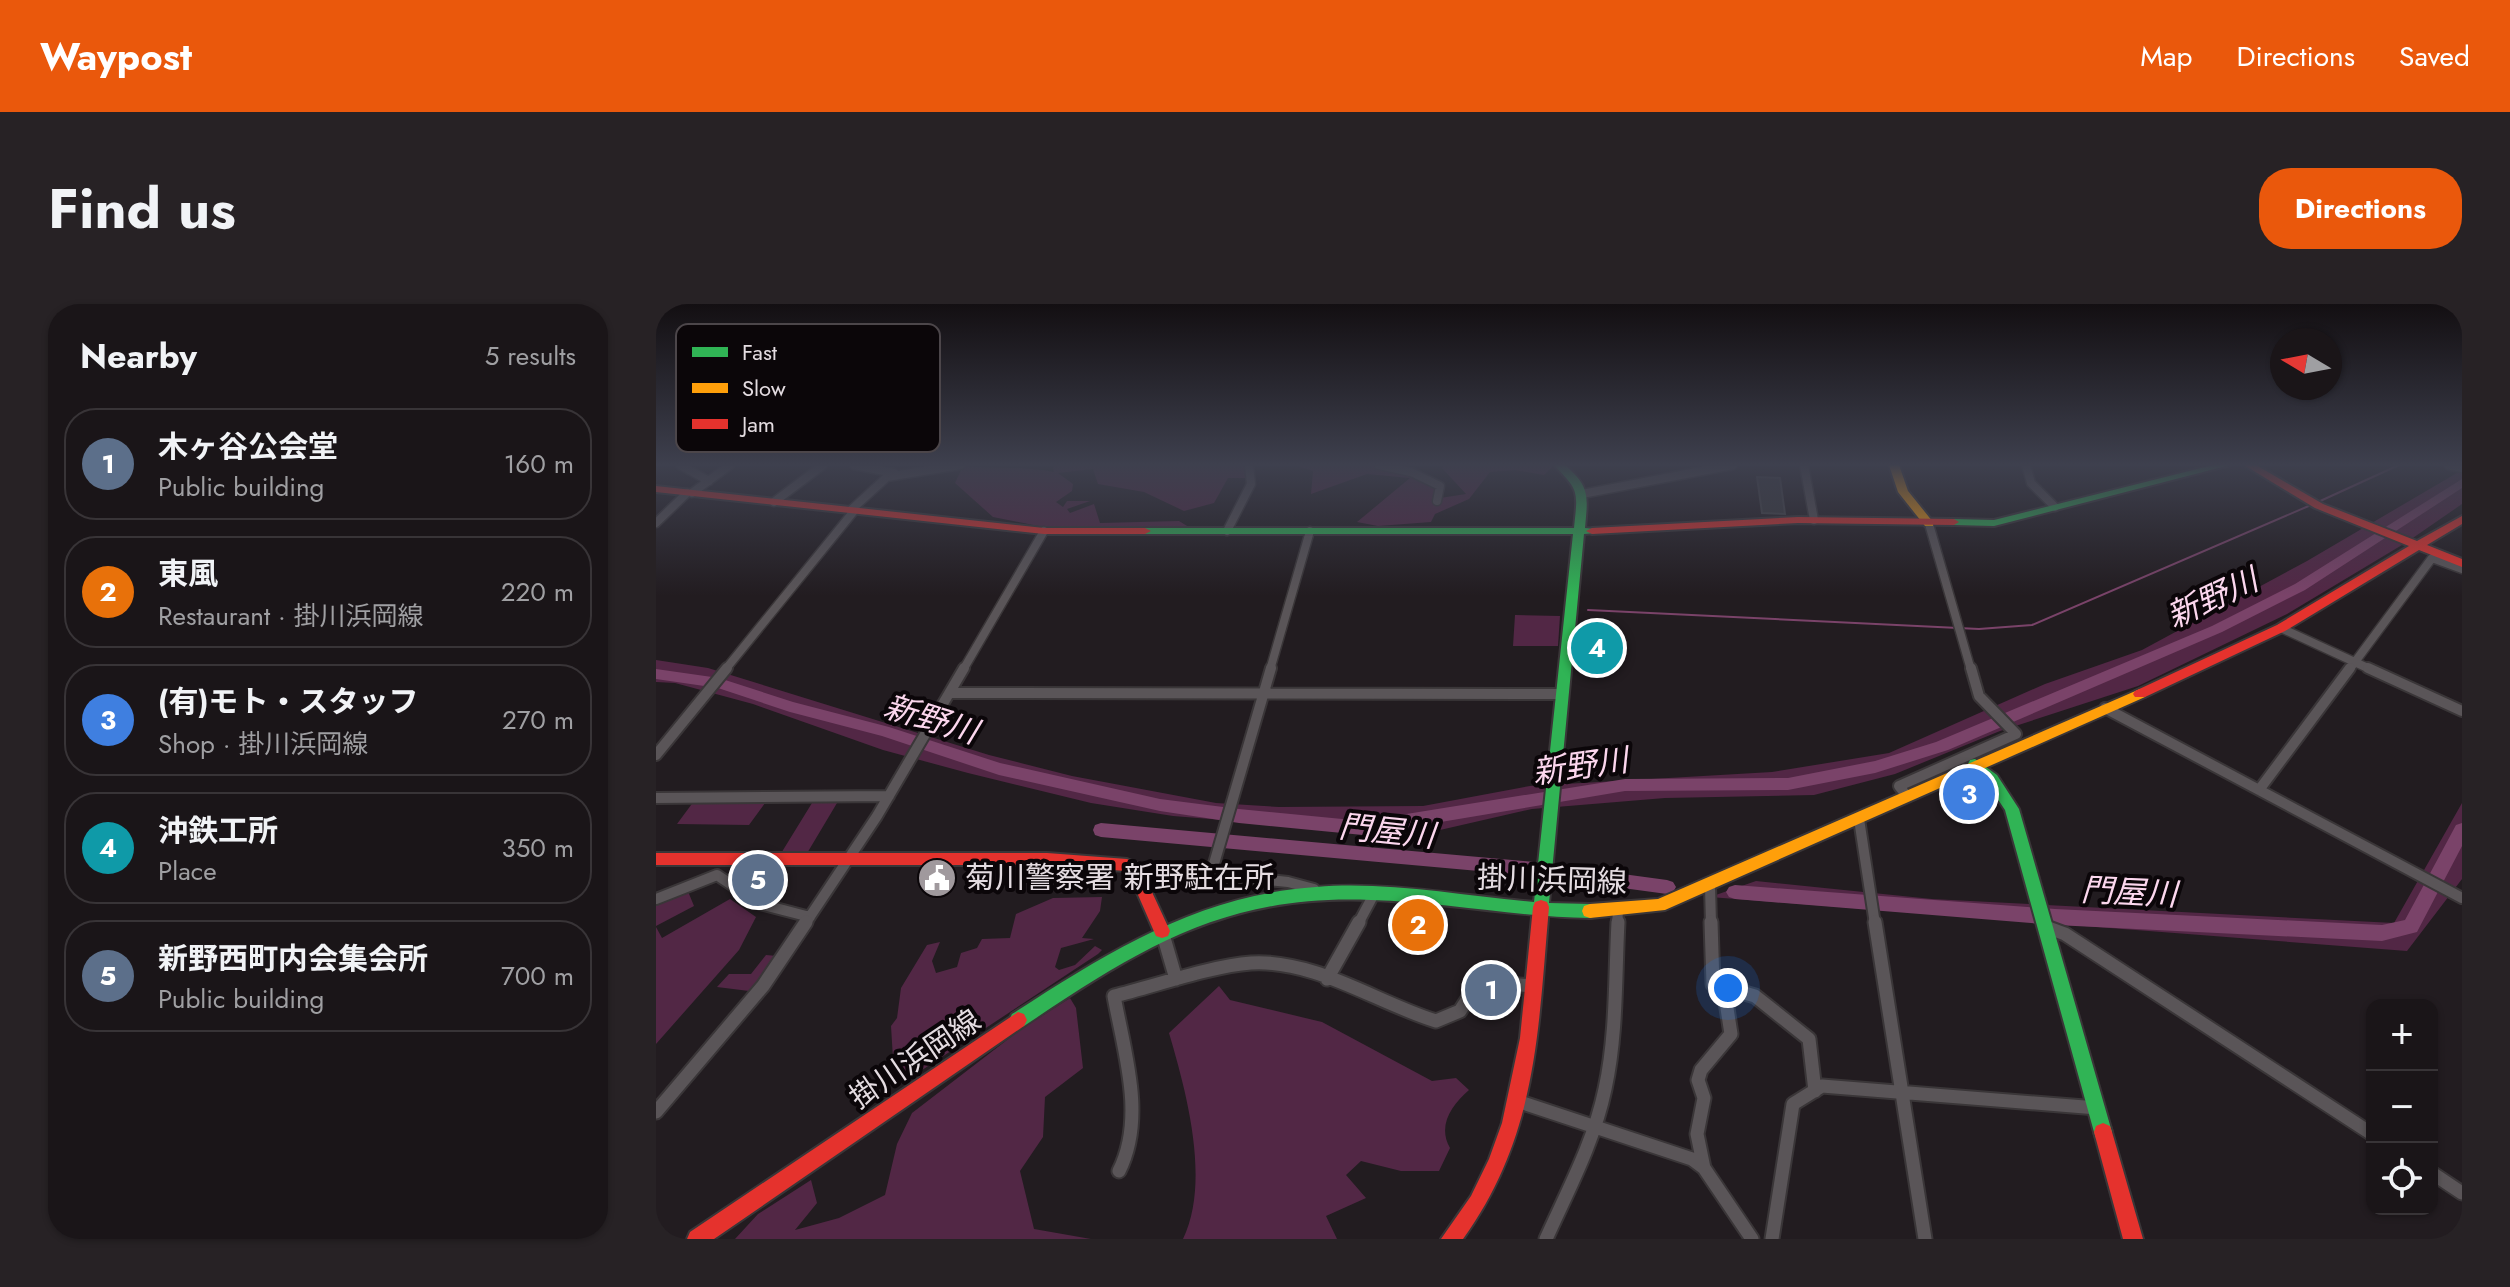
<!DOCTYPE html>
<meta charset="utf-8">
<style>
:root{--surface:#1a1518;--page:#272225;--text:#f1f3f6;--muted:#9f9fa2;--line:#383437;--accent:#ea580c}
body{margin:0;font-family:Jost,"Noto Sans JP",sans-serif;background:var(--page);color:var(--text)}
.controls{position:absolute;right:24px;bottom:24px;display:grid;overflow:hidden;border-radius:16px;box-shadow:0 2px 6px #0004}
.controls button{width:72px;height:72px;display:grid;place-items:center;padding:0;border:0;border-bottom:2px solid var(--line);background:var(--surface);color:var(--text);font:40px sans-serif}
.compass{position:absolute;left:1614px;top:24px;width:72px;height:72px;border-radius:50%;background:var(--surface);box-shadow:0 2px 6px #0004;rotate:280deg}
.you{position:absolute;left:1072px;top:684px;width:28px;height:28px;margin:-20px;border:6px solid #fff;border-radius:50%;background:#1a73e8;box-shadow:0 0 0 12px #1a73e833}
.badge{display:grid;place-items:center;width:52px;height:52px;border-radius:50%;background:var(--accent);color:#fff;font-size:26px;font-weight:700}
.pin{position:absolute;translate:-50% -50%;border:4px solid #fff;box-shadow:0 2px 8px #0006}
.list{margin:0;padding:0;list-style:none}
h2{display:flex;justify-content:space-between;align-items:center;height:104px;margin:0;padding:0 32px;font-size:34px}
h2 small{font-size:26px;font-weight:400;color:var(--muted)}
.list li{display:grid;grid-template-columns:52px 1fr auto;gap:24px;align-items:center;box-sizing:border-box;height:112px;margin:0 16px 16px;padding:0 16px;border:2px solid var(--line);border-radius:32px}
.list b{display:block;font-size:30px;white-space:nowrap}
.list p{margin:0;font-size:26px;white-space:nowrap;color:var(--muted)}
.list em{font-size:26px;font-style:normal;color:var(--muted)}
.icon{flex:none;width:44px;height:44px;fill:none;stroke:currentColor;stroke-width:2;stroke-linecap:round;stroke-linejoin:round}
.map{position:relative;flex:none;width:1806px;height:935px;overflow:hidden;border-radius:32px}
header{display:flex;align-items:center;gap:48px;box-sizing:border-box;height:112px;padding:0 40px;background:var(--accent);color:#fff}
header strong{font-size:38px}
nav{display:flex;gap:44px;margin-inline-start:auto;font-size:28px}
.intro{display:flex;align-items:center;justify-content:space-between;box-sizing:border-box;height:192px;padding:0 48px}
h1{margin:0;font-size:56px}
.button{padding:20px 36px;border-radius:32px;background:var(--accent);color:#fff;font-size:28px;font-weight:700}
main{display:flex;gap:48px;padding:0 48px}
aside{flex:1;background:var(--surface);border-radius:32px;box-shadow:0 2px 6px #0004}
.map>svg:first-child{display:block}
.green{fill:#522745}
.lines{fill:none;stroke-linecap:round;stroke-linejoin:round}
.stream{stroke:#7a4369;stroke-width:2}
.river{fill:#7a4369;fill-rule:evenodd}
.building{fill:#38383b;stroke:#47474a;stroke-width:2}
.street-far2-casing{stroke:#3a3638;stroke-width:11}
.street-far1-casing{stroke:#3a3638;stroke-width:14}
.street-casing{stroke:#3a3638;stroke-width:17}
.fast-casing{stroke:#3a3638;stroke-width:4}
.slow-casing{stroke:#3a3638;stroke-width:4}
.jam-casing{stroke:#3a3638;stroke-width:4}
.street-far2{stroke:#5a5558;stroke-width:8}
.street-far1{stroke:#5a5558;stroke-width:10}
.street{stroke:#5a5558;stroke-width:13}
.fast{fill:#30b455;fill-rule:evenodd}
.slow{fill:#ff9f0a;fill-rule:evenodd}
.jam{fill:#e5322d;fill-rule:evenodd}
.labels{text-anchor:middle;stroke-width:8;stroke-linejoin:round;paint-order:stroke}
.poi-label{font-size:30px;fill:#e4dce1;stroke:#0b0609;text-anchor:start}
.street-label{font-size:30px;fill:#e4dce1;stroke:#0b0609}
.water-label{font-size:32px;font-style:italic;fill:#fcd7ee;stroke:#0b0609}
.key{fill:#0b0609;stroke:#4c464a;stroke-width:2}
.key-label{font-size:22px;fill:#e4dce1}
</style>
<header>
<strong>Waypost</strong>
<nav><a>Map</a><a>Directions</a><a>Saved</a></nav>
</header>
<div class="intro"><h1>Find us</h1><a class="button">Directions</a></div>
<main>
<aside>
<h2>Nearby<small>5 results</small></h2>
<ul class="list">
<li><span class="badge" style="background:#5c6f8a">1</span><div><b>木ヶ谷公会堂</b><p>Public building</p></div><em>160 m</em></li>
<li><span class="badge" style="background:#e8710a">2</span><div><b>東風</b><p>Restaurant · 掛川浜岡線</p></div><em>220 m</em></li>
<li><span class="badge" style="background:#3f7fe0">3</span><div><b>(有)モト・スタッフ</b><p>Shop · 掛川浜岡線</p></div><em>270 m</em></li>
<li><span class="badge" style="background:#0f9aa8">4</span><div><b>沖鉄工所</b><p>Place</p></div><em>350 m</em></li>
<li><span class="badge" style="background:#5c6f8a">5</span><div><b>新野西町内会集会所</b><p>Public building</p></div><em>700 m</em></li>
</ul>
</aside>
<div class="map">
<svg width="1806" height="935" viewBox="0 0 1806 935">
<rect width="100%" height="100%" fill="#221c20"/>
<!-- green -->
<path class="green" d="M 403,161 L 587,161 L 593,174 L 572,174 L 558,199 L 528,207 L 488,188 L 442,180 L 437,165 L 402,169 L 417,180 L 416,187 L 400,198 L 407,203 L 411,197 L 434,197 L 411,205 L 414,209 L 438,200 L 444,219 L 523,217 L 536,225 L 382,222 L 337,213 L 299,179 L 307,162 C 338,165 367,162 398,168 L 397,163 Z
M 638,161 L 720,161 L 786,179 L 777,183 L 784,194 L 810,190 L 786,164 L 788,161 L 897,162 L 888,171 L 859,166 L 834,168 L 813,195 L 779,210 L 775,218 L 722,222 L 701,218 L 754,174 L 711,170 L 655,190 L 657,167 Z
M 1806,166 L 1806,200 L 1751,238 L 1631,310 L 1482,382 L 1344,427 L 1239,470 L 1158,491 L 1009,494 L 876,505 L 784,526 L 705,527 L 517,512 L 435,499 L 312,469 L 227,446 L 97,400 L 19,379 L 0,378 L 0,356 L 52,364 L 333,451 L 416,472 L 560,499 L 623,503 L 767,502 L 874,482 L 1116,468 L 1233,449 L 1389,380 L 1486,346 L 1651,257 Z
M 859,311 L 904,312 L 902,342 L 857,342 Z
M 38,497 L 109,499 L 93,521 L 21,520 Z
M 156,499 L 181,499 L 150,551 L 124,551 Z
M 1806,499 L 1806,575 L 1751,647 L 1054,593 L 1100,577 L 1276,595 L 1738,619 Z
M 31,585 L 38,602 L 0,622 L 0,599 Z
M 446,593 L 444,607 L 426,634 L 438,635 L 405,644 L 399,663 L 403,666 L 419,661 L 439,642 L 446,646 L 442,650 L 254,774 L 238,771 L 235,722 L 241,714 L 245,684 L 271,641 L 284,638 L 276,657 L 280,669 L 301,663 L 305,649 L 321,644 L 326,635 L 354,634 L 360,610 L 397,594 Z
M 74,595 L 100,613 L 83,646 L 0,740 L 0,623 L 6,634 Z
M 110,651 L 121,652 L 93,687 L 61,683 L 73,670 L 95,670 Z
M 563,682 L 574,696 L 666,718 L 776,777 L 800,774 L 813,786 C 796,801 781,821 794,844 L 783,867 L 745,867 L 705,857 L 690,871 L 710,894 L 670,912 L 681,935 L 527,935 C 555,877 530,787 513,729 Z
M 414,694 L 420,704 L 427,764 L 389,793 L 387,833 L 364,867 L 378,925 L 435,935 L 79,935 L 102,910 L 155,876 L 161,899 L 139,926 L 183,914 L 229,891 L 241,840 L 256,809 L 364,726 Z"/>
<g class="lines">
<!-- stream -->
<path class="stream" d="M 1662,198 L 1743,161
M 932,306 L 1323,325 L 1376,321 L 1655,201"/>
<!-- river -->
<path class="river" d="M 1806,175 L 1806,184 L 1649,286 L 1566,328 L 1292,446 L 1219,469 L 1132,486 L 969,487 L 707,531 L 583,519 L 504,507 L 343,471 L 226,432 L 134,408 L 62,384 L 0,375 L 0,365 L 63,374 L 137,398 L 233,423 L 344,459 L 504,495 L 583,505 L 707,517 L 969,475 L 1132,474 L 1219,457 L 1280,438 L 1556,322 L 1639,280 Z
M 445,519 L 878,558 L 1011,576 L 1017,578 L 1020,583 L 1017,588 L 1011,590 L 878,572 L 445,533 L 439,531 L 437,526 L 439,521 Z
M 1806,519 L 1806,542 L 1761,628 L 1726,637 L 1399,621 L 1079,595 L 1073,593 L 1070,588 L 1073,583 L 1079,581 L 1399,605 L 1726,621 L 1749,616 L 1800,521 Z"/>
</g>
<!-- building -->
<path class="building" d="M 1101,173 L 1124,174 L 1129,210 L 1106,209 Z
M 923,337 L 960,338 L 960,352 L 922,350 Z"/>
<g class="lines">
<defs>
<path id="street-far2" d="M 24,161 L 53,177
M 198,161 L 238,169
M 723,161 L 755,168 L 784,182 L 781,197
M 1148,161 L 1158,216
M 1370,161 L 1375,179 L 1399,203
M 1792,161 L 1806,164
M 36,189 L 74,161
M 926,190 L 1077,161
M 118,198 L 167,161
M 195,206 L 231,173 L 304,161
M 0,219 L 31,189
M 1273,220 L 1315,366
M 571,227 L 595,180 L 593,161
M 1625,324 L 1716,366
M 69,366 L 198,207
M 307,366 L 388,227
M 614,366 L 654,227
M 1693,366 L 1776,254 L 1806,265"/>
<path id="street-far1" d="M 1712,364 L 1806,407
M 296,389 L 904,390
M 1449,404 L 1806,594
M 0,451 L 71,364
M 1603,486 L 1694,364
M 1250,491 L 1243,482 L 1360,430 L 1323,392 L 1315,364
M 0,494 L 233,492
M 1203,515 L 1219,620
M 555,570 L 615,364
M 486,581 L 504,568 L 516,566 L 632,578 L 658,585
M 1054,582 L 1055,620
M 0,595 L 61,571 L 104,600 L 154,613
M 149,620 L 221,512 L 308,364
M 702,620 L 718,590
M 961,620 L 962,607"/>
<path id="street" d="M 1055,618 L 1057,680 L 1099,692 L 1153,735 L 1159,787
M 1219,618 L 1269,935
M 1390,623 L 1409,630 L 1716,830
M 506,627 L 520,675
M 671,675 L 703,618
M 864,798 L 1036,855 L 1048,864 L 1096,935
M 0,808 L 107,682 L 150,618
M 1048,864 L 1041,830 L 1048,794 L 1042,776 L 1045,766 L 1075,730 L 1068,685
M 463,867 C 490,813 468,748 458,692 C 499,682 555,662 595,659 C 659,655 721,699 780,717 L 804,707 L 820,682 L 828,678 L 876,682
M 1776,869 L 1806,889
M 890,935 C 912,886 938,838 949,785 C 961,730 959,673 962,618
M 1116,935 L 1137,800 L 1166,782 L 1441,804"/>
<path id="fast" d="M 898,161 L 909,161 C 934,183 932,191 929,224 L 940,225 L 942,227 L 940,229 L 928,230 L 893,599 L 934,600 L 940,602 L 942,607 L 940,612 L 934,614 C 861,613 789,598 715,596 C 569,590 485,644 368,722 L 362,724 L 356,722 L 353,716 L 356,710 C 452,648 542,591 660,583 C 732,577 806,592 878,598 L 917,230 L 489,230 L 483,227 L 489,224 L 918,224 C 922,186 923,187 898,161 Z
M 1557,161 L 1574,161 L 1338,222 L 1298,221 L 1293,218 L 1298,215 L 1338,216 Z
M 1319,455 L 1341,471 L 1363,505 L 1456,828 L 1454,834 L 1447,837 L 1440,834 L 1438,828 L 1349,506 L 1331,479 L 1312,460 L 1314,456 Z"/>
<path id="slow" d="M 1233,161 L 1243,161 L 1252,187 L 1277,218 L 1277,222 L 1269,222 L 1242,188 Z
M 1484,385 L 1491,390 L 1489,393 L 1009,606 L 934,614 L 928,612 L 926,607 L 928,602 L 934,600 L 1002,595 Z"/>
<path id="jam" d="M 1588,161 L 1600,161 L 1667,200 L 1761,237 L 1806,212 L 1806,220 L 1771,241 L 1806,255 L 1806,263 L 1763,246 L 1629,327 L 1489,393 L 1479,393 L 1477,390 L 1479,387 L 1621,321 L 1753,242 L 1659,204 Z
M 0,182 L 388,224 L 489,224 L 495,227 L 489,230 L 388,230 L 0,188 Z
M 1142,213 L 1298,215 L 1303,218 L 1298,221 L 1142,219 L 936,230 L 930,227 L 936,224 Z
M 0,549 L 391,549 L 471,555 L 483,560 L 514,627 L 512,632 L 506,634 L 500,632 L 472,568 L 470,567 L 391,561 L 0,561 Z
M 885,596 L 891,598 L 893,603 C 882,726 882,831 807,935 L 785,935 L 815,892 L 833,855 L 846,819 L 864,734 L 877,603 L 879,598 Z
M 362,708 L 368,710 L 371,716 L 368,722 L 58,935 L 31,935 L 34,928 Z
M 1447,819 L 1454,822 L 1456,828 L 1487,935 L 1467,935 L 1438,828 L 1440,822 Z"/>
</defs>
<!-- street-far2 casing -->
<use href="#street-far2" class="street-far2-casing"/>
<!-- street-far1 casing -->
<use href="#street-far1" class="street-far1-casing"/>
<!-- street casing -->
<use href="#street" class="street-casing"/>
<!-- fast casing -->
<use href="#fast" class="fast-casing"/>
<!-- slow casing -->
<use href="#slow" class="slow-casing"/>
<!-- jam casing -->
<use href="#jam" class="jam-casing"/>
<!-- street-far2 -->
<use href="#street-far2" class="street-far2"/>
<!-- street-far1 -->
<use href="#street-far1" class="street-far1"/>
<!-- street -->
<use href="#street" class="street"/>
<!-- fast -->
<use href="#fast" class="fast"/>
<!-- slow -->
<use href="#slow" class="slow"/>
<!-- jam -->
<use href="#jam" class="jam"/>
</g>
<!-- sky -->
<linearGradient id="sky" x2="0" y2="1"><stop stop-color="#130f12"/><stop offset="0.55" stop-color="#3e404e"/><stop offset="1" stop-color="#3e404e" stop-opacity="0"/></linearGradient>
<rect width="1806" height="292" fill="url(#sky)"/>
<!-- icons -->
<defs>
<symbol id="civic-disc" viewBox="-11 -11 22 22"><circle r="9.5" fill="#a0999d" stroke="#0b0609"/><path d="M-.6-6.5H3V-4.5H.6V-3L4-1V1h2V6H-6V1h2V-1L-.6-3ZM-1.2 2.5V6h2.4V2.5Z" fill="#fff"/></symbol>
</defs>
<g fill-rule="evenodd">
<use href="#civic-disc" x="259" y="552" width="44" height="44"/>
</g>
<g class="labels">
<!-- poi labels -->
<g class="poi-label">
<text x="309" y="584">菊川警察署 新野駐在所</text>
</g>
<!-- street labels -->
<g class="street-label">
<text transform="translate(896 576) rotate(2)" y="10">掛川浜岡線</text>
<text transform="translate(259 755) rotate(-34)" y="10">掛川浜岡線</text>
</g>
<!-- water labels -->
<g class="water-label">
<text transform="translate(1556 294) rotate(-25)" y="11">新野川</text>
<text transform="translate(275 415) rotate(17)" y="11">新野川</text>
<text transform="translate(924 462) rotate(-8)" y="11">新野川</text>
<text transform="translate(731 527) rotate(6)" y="11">門屋川</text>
<text transform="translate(1473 588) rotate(3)" y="11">門屋川</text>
</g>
</g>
<!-- legend -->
<rect x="20" y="20" width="264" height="128" rx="12" class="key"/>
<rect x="36" y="43" width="36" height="10" fill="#30b455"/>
<rect x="36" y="79" width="36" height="10" fill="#ff9f0a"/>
<rect x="36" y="115" width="36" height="10" fill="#e5322d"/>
<g class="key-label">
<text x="86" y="56">Fast</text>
<text x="86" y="92">Slow</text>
<text x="86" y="128">Jam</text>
</g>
</svg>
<div class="controls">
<button>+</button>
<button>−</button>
<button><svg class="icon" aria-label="locate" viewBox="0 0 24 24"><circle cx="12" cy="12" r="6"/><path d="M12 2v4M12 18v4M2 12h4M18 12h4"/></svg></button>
</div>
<svg class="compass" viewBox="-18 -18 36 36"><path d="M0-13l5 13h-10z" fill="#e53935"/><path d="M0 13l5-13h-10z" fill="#9f9fa2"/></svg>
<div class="you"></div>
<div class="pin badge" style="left:835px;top:686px;background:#5c6f8a">1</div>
<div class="pin badge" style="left:762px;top:621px;background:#e8710a">2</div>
<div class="pin badge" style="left:1313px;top:490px;background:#3f7fe0">3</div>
<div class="pin badge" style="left:941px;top:344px;background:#0f9aa8">4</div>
<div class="pin badge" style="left:102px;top:576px;background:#5c6f8a">5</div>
</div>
</main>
